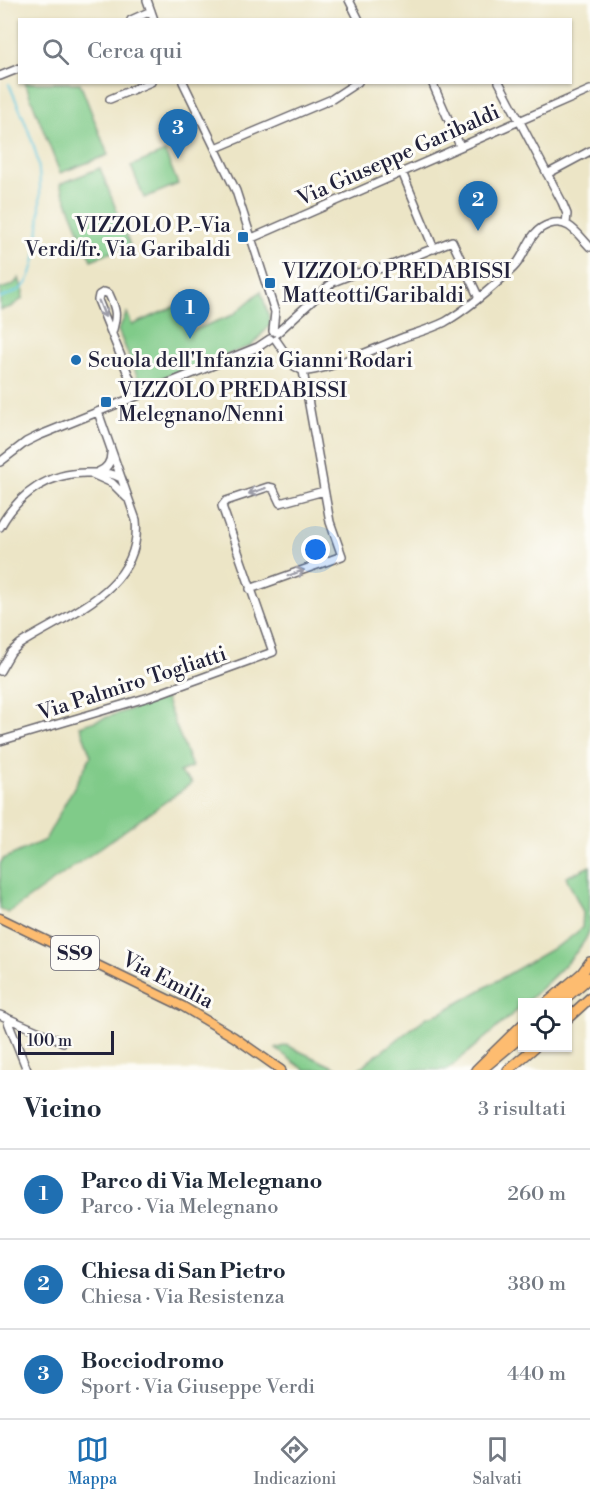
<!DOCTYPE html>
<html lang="it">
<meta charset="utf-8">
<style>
:root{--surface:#fff;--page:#f2f2f3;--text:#1f2937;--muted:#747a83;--line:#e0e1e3;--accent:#1f6fb2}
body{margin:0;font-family:"Libre Bodoni",serif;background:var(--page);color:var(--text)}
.controls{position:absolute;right:18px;bottom:18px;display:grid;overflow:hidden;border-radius:0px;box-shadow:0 2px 4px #0004}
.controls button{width:54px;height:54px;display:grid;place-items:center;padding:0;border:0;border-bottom:2px solid var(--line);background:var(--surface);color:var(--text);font:30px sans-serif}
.scale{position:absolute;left:18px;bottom:15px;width:96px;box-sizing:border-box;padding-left:6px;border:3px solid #22223b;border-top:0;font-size:16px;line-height:21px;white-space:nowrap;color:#22223b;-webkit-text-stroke:4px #fdfcf7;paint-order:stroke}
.you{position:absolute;left:316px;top:550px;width:21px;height:21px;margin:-15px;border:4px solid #fff;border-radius:50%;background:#1a73e8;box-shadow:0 0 0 9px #1a73e833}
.badge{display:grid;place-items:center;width:39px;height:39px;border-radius:50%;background:var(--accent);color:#fff;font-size:20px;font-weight:700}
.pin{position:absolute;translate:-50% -50px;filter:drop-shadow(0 2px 3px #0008)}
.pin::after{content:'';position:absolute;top:32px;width:21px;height:18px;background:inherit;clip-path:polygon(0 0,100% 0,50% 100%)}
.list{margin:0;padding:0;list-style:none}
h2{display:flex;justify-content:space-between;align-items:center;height:78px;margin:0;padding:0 24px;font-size:26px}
h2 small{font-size:20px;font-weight:400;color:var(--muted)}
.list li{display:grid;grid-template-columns:39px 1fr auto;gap:18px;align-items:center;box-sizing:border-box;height:90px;padding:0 24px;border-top:2px solid var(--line)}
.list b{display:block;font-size:22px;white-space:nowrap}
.list p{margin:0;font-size:20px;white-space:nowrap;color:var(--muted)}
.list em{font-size:20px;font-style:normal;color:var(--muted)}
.icon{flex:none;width:33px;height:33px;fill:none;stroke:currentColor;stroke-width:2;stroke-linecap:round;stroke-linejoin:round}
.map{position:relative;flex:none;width:590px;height:1070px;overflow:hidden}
.search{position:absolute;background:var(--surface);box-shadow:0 2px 4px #0004;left:18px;right:18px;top:18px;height:66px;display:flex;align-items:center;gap:15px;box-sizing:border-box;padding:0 21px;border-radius:0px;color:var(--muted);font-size:22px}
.sheet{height:348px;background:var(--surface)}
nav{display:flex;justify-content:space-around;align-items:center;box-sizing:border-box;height:84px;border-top:2px solid var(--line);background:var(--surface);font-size:16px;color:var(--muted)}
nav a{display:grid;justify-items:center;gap:3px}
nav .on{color:var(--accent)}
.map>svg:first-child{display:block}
.green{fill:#80cb89;stroke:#517662;stroke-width:1.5}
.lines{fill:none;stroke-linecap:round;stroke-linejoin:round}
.stream{stroke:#62c7df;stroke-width:2}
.minor-casing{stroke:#69666c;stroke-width:10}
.major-casing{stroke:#69666c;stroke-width:11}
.highway-casing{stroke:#69666c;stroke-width:12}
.minor{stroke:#fff;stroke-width:7}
.major{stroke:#fdbc70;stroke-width:8}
.highway{stroke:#fdbc70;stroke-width:9}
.oneway{stroke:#9c9ca7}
.poi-dot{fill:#1f6fb2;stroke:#fdfcf7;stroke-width:2}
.labels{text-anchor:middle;stroke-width:6;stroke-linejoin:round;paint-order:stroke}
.shield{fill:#fdfcf7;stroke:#646373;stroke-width:1.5}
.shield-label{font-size:20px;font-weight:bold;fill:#22223b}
.street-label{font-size:21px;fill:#22223b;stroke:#fdfcf7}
.poi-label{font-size:21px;fill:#22223b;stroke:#fdfcf7;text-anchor:start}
</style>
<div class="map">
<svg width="590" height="1070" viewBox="0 0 590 1070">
<rect width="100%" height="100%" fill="#fdfcf7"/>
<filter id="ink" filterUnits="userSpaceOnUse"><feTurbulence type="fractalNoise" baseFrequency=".0167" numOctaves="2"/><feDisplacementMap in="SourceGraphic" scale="12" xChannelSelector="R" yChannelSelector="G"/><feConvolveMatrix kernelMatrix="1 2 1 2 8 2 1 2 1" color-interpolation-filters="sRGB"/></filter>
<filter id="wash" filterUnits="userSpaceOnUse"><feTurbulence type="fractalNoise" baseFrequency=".008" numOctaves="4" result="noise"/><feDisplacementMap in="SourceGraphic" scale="24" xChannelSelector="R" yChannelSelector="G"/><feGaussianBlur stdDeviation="1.35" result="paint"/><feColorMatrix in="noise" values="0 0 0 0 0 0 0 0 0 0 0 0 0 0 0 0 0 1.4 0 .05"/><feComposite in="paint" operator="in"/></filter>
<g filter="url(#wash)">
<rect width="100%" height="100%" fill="#ece5c6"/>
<!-- green -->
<path class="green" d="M 25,83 L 80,83 L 108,155 L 60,173 Z
M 165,152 L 178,184 L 144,198 L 131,166 Z
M 100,168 L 130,245 L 91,260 L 60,184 Z
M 19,278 L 23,291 L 22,299 L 11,307 L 0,310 L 0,289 L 13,285 Z
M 261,291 L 271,324 L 251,346 L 141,385 L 118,330 L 127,313 L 132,325 L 178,305 L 189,332 L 233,315 Z
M 165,698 L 192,767 L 179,772 L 192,783 L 8,913 L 0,909 L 0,864 L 3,859 L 45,840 L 91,756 L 80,726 Z
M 590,866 C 590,884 590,915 589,931 C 583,959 479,1042 452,1066 L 447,1070 L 357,1070 L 427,1017 L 441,1013 L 566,941 L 582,928 L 583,912 L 566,877 Z
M 286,1045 L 340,1070 L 305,1070 L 276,1049 Z"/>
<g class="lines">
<!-- stream -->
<path class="stream" d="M 0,298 C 8,295 19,292 25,285 C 41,265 43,183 37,158 C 31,132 19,108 9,84"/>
</g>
</g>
<g filter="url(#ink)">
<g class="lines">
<defs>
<path id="minor" d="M 147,0 L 154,20
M 349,0 L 359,20
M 131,20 L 151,11
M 0,76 L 20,68
M 183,82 L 236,191 L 275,312 L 273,331
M 432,82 L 460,146
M 499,82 L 562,202 L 567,214 L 566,224
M 110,99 L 151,82
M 216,148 L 332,99 L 358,82
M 402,172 L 434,249
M 547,174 L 590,151
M 252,238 L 590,90
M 112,333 C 117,315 117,311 109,294 L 104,292 L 99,295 L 98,300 L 137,396
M 277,333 L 333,282 L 353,274 L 387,267 L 452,241 L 478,296
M 276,340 L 294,366 L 303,371
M 303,371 C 324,372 379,347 402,338 C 416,333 431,329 445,322 C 466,310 495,285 513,268 C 528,254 527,231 550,224 C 569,218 578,235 590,247
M 0,462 L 26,442 L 38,436 L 258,347 L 270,339
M 98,472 C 107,469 111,462 111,453
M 92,474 L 112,483 L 127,498
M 0,527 C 19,493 50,472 88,473 C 100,473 111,472 121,478
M 250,589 L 342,556 L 330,522 L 303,371
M 0,671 L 11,652 L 20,644 C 67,614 143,589 136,520 L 98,412
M 0,741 L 149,697 L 273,652 L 222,506 L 226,501 L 268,487 L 273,488 L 280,503 L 324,491
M 0,1015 L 63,1042
M 6,1017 L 27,1070"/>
<path id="major" d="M 0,918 L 182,1006 L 234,1037 L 281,1070"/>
<path id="highway" d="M 548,1002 L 582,973 L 590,962
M 561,1002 L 590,977
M 568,1018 L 590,998
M 485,1067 L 522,1036
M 476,1070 L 522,1025
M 508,1070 L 534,1048"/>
</defs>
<!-- minor casing -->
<use href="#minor" class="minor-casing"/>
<!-- major casing -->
<use href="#major" class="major-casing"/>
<!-- highway casing -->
<use href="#highway" class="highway-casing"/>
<!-- minor -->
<use href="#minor" class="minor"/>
<!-- major -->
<use href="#major" class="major"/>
<!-- highway -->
<use href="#highway" class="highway"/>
</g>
<!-- one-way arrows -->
<defs><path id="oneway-shaft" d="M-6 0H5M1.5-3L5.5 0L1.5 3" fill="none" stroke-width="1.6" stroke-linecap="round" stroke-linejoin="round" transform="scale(1.5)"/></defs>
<g class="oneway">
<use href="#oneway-shaft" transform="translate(102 309) rotate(68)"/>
<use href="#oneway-shaft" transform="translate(257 491) rotate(161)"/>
<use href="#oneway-shaft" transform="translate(296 573) rotate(-20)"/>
</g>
</g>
<!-- markers -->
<g class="poi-dot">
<rect x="237" y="231" width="12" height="12" rx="3"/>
<rect x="264" y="277" width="12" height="12" rx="3"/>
<circle cx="76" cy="360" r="6"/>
<rect x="100" y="396" width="12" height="12" rx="3"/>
</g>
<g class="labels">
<!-- shield labels -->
<rect class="shield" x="51" y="936" width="48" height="34" rx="4.5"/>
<g class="shield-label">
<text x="75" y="960">SS9</text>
</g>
<!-- street labels -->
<g class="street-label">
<text transform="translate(398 155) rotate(-24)" y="7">Via Giuseppe Garibaldi</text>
<text transform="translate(132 683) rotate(-18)" y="7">Via Palmiro Togliatti</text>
<text transform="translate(168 980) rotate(27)" y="7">Via Emilia</text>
</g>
<!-- poi labels -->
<g class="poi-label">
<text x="231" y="232" text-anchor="end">VIZZOLO P.-Via<tspan x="231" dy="24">Verdi/fr. Via Garibaldi</tspan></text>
<text x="282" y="278">VIZZOLO PREDABISSI<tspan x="282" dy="24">Matteotti/Garibaldi</tspan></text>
<text x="88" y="367">Scuola dell'Infanzia Gianni Rodari</text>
<text x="118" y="397">VIZZOLO PREDABISSI<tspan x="118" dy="24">Melegnano/Nenni</tspan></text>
</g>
</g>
</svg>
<div class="controls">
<button><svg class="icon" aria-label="locate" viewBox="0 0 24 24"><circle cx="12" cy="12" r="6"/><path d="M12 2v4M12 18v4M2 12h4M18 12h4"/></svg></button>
</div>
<div class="scale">100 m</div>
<div class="you"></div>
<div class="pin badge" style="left:190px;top:339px">1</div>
<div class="pin badge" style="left:478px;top:231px">2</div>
<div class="pin badge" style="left:178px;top:159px">3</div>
<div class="search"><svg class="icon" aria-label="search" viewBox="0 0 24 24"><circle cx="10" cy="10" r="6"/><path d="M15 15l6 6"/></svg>Cerca qui</div>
</div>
<section class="sheet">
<h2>Vicino<small>3 risultati</small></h2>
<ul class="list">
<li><span class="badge">1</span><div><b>Parco di Via Melegnano</b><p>Parco · Via Melegnano</p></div><em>260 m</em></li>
<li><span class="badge">2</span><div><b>Chiesa di San Pietro</b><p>Chiesa · Via Resistenza</p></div><em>380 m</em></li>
<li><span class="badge">3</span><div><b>Bocciodromo</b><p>Sport · Via Giuseppe Verdi</p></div><em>440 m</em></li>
</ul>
</section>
<nav>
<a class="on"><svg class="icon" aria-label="map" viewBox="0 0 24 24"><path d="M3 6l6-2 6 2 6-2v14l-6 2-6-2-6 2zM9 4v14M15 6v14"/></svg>Mappa</a>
<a><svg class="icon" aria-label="directions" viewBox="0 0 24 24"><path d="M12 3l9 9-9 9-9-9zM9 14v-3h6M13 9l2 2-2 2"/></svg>Indicazioni</a>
<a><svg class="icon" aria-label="saved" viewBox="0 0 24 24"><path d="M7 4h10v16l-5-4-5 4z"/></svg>Salvati</a>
</nav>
